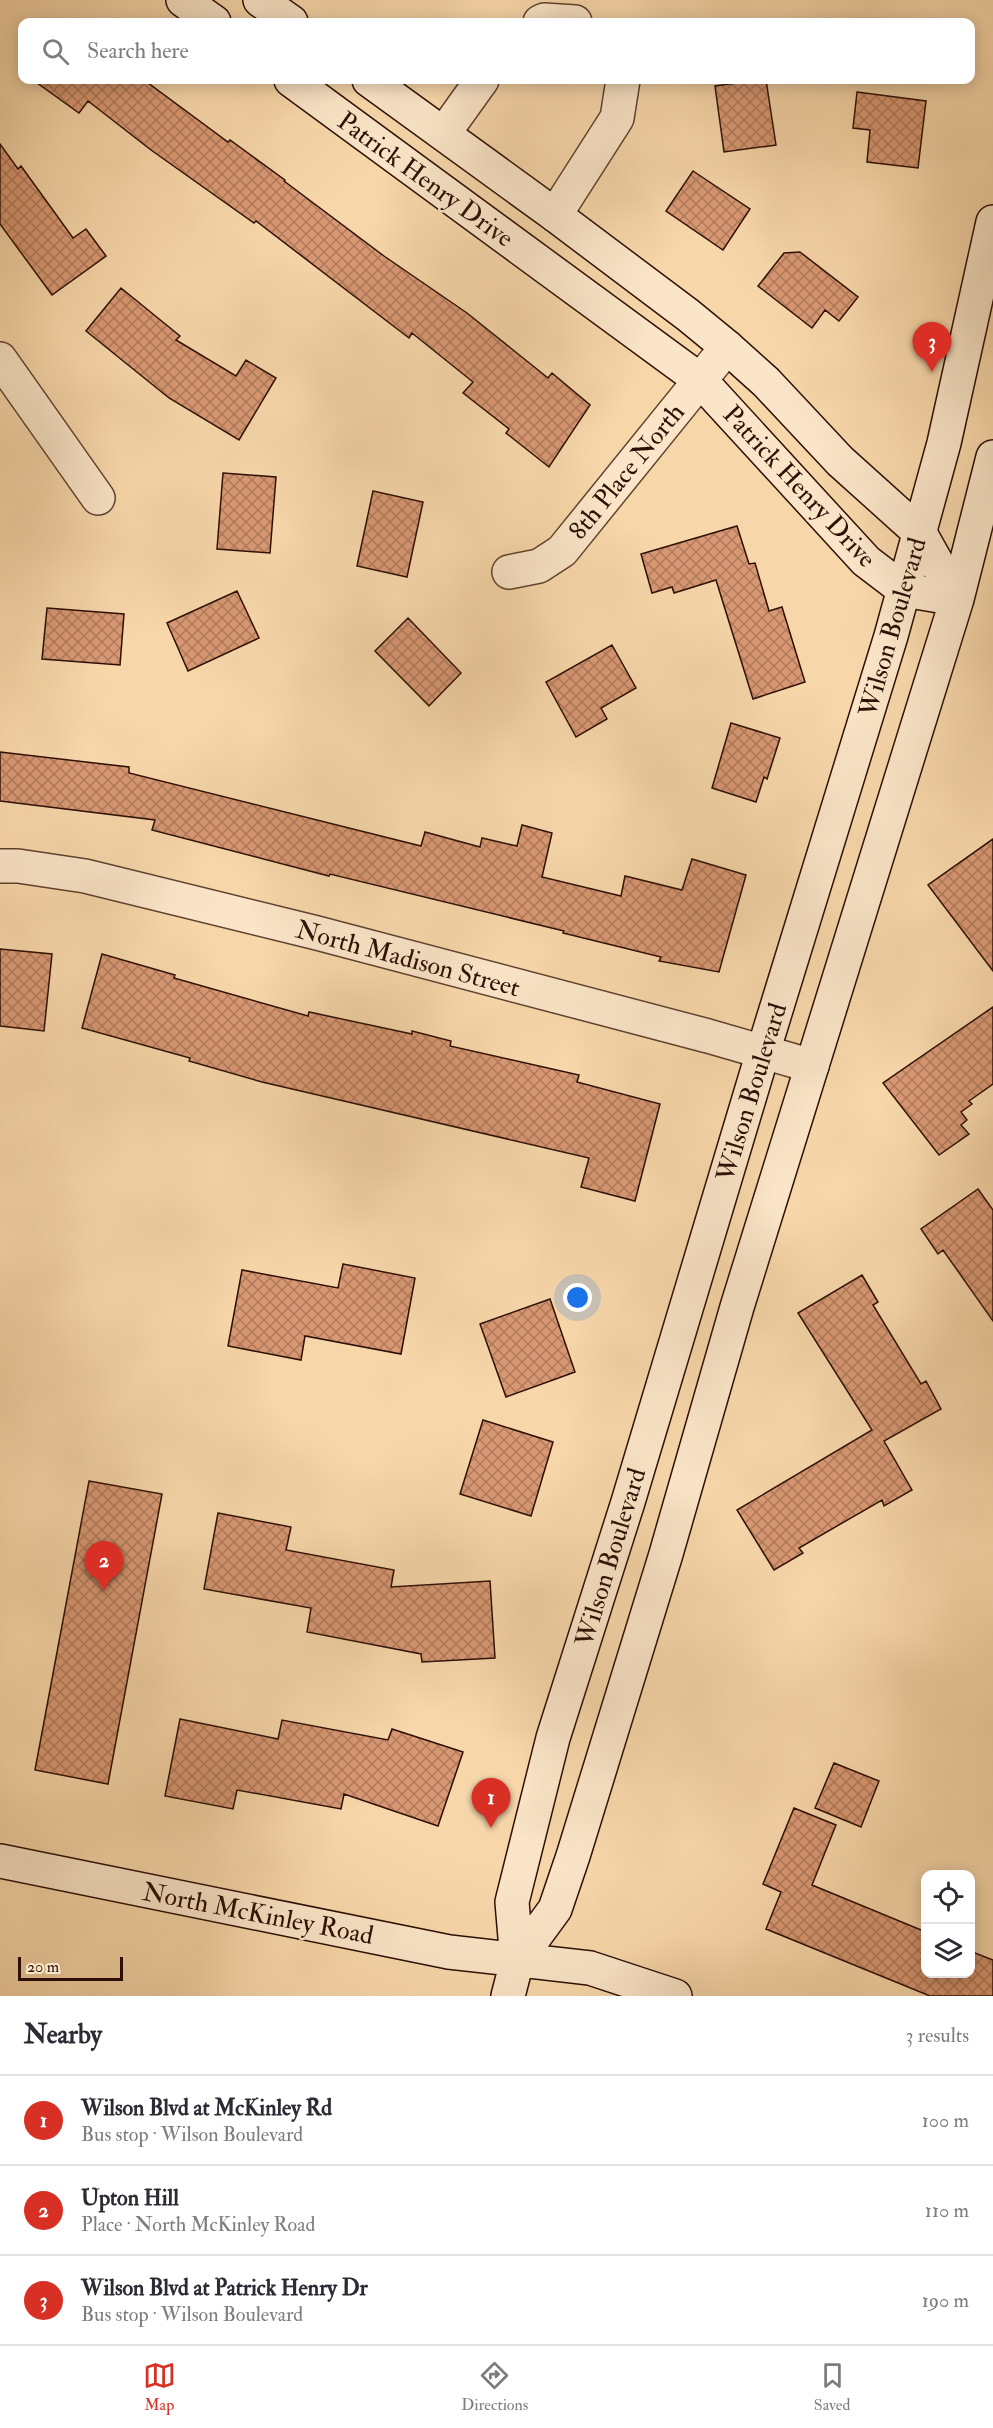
<!DOCTYPE html>
<meta charset="utf-8">
<style>
:root{--surface:#fff;--page:#f2f2f3;--text:#2b2b33;--muted:#7c7c81;--line:#e1e1e2;--accent:#d93025}
body{margin:0;font-family:"IM FELL Double Pica",serif;background:var(--page);color:var(--text)}
.controls{position:absolute;right:18px;bottom:18px;display:grid;overflow:hidden;border-radius:12px;box-shadow:0 3px 15px #0003}
.controls button{width:54px;height:54px;display:grid;place-items:center;padding:0;border:0;border-bottom:2px solid var(--line);background:var(--surface);color:var(--text);font:30px sans-serif}
.scale{position:absolute;left:18px;bottom:15px;width:105px;box-sizing:border-box;padding-left:6px;border:3px solid #2d0f05;border-top:0;font-size:16px;line-height:21px;white-space:nowrap;color:#2d0f05;-webkit-text-stroke:4px #fae5c8;paint-order:stroke}
.you{position:absolute;left:578px;top:1298px;width:21px;height:21px;margin:-15px;border:4px solid #fff;border-radius:50%;background:#1a73e8;box-shadow:0 0 0 9px #1a73e833}
.badge{display:grid;place-items:center;width:39px;height:39px;border-radius:50%;background:var(--accent);color:#fff;font-size:20px;font-weight:700}
.pin{position:absolute;translate:-50% -50px;filter:drop-shadow(0 2px 3px #0008)}
.pin::after{content:'';position:absolute;top:32px;width:21px;height:18px;background:inherit;clip-path:polygon(0 0,100% 0,50% 100%)}
.list{margin:0;padding:0;list-style:none}
h2{display:flex;justify-content:space-between;align-items:center;height:78px;margin:0;padding:0 24px;font-size:26px}
h2 small{font-size:20px;font-weight:400;color:var(--muted)}
.list li{display:grid;grid-template-columns:39px 1fr auto;gap:18px;align-items:center;box-sizing:border-box;height:90px;padding:0 24px;border-top:2px solid var(--line)}
.list b{display:block;font-size:22px;white-space:nowrap}
.list p{margin:0;font-size:20px;white-space:nowrap;color:var(--muted)}
.list em{font-size:20px;font-style:normal;color:var(--muted)}
.icon{flex:none;width:33px;height:33px;fill:none;stroke:currentColor;stroke-width:2;stroke-linecap:round;stroke-linejoin:round}
.map{position:relative;flex:none;width:993px;height:1996px;overflow:hidden}
.search{position:absolute;background:var(--surface);box-shadow:0 3px 15px #0003;left:18px;right:18px;top:18px;height:66px;display:flex;align-items:center;gap:15px;box-sizing:border-box;padding:0 21px;border-radius:12px;color:var(--muted);font-size:22px}
.sheet{height:348px;background:var(--surface)}
nav{display:flex;justify-content:space-around;align-items:center;box-sizing:border-box;height:84px;border-top:2px solid var(--line);background:var(--surface);font-size:16px;color:var(--muted)}
nav a{display:grid;justify-items:center;gap:3px}
nav .on{color:var(--accent)}
.map>svg:first-child{display:block}
.building{fill:url(#building-cross-hatch);stroke:#2d0f05;stroke-width:1.5}
.lines{fill:none;stroke-linecap:round;stroke-linejoin:round}
.street-casing{stroke:#60412e;stroke-width:36}
.secondary-casing{stroke:#2d0f05;stroke-width:36}
.street{stroke:#fae5c8;stroke-width:33}
.secondary{stroke:#fae5c8;stroke-width:33}
.labels{text-anchor:middle;stroke-width:5;stroke-linejoin:round;paint-order:stroke}
.street-label{font-size:26px;fill:#2d0f05;stroke:#fae5c8}
</style>
<div class="map">
<svg width="993" height="1996" viewBox="0 0 993 1996">
<defs>
<pattern id="building-cross-hatch" width="8" height="8" patternUnits="userSpaceOnUse" patternTransform="scale(1.5)"><rect width="8" height="8" fill="#d89873"/><path d="M0 0l8 8M0 8l8-8" fill="none" stroke="#b07a5c"/></pattern>
</defs>
<rect width="100%" height="100%" fill="#f7d7aa"/>
<filter id="stains"><feTurbulence type="fractalNoise" baseFrequency=".00333" numOctaves="4"/><feColorMatrix values="0 0 0 0 .2 0 0 0 0 .09 0 0 0 0 .02 0 0 0 .5 -.17"/></filter>
<radialGradient id="worn" r=".72"><stop offset=".6" stop-color="#630" stop-opacity="0"/><stop offset="1" stop-color="#630" stop-opacity=".3"/></radialGradient>
<!-- building -->
<path class="building" d="M 33,80 L 144,80 L 228,142 L 230,140 L 285,180 L 284,181 L 384,256 L 467,313 L 548,378 L 552,373 L 590,405 L 549,467 L 506,433 L 509,429 L 463,393 L 473,382 L 412,333 L 409,338 L 256,221 L 254,223 L 151,150 L 88,101 L 79,113 Z
M 758,80 L 766,80 L 776,145 L 724,152 L 715,86 Z
M 857,92 L 926,101 L 918,168 L 867,162 L 870,130 L 853,128 Z
M 0,144 L 18,169 L 21,166 L 73,238 L 86,229 L 106,256 L 52,295 L 0,224 Z
M 693,171 L 750,209 L 723,250 L 666,211 Z
M 800,252 L 858,297 L 839,321 L 825,310 L 812,328 L 758,286 L 784,253 Z
M 121,288 L 180,336 L 176,340 L 236,376 L 246,360 L 276,378 L 239,440 L 169,398 L 86,331 Z
M 223,473 L 276,477 L 270,553 L 217,549 Z
M 373,491 L 423,502 L 407,577 L 357,566 Z
M 737,526 L 749,564 L 755,563 L 769,611 L 782,607 L 805,682 L 753,699 L 716,580 L 674,593 L 672,587 L 652,593 L 641,554 Z
M 237,591 L 259,638 L 188,671 L 167,623 Z
M 47,608 L 124,614 L 120,665 L 42,659 Z
M 408,618 L 461,673 L 429,706 L 375,651 Z
M 612,645 L 636,688 L 601,708 L 607,719 L 576,737 L 546,682 Z
M 731,723 L 780,738 L 767,779 L 764,777 L 756,802 L 712,788 Z
M 0,752 L 129,767 L 129,773 L 421,846 L 425,832 L 480,847 L 482,838 L 517,846 L 522,825 L 552,833 L 542,877 L 621,896 L 625,876 L 682,890 L 692,859 L 746,875 L 719,972 L 659,961 L 661,957 L 563,933 L 564,931 L 330,874 L 329,876 L 152,830 L 155,820 L 0,801 Z
M 993,839 L 993,971 L 928,885 Z
M 0,949 L 52,954 L 44,1031 L 0,1026 Z
M 102,954 L 175,975 L 174,978 L 308,1016 L 309,1012 L 412,1034 L 412,1031 L 451,1041 L 450,1046 L 579,1075 L 577,1082 L 660,1104 L 635,1201 L 581,1187 L 589,1158 L 262,1082 L 189,1061 L 190,1058 L 82,1028 Z
M 993,1007 L 993,1084 L 969,1101 L 972,1104 L 961,1112 L 967,1120 L 961,1125 L 969,1134 L 939,1155 L 883,1083 Z
M 978,1189 L 993,1210 L 993,1321 L 943,1250 L 938,1254 L 921,1229 Z
M 343,1264 L 415,1278 L 401,1354 L 305,1336 L 301,1360 L 228,1346 L 242,1270 L 338,1288 Z
M 862,1275 L 878,1302 L 873,1305 L 921,1384 L 926,1381 L 941,1409 L 884,1441 L 912,1490 L 884,1506 L 882,1500 L 799,1548 L 803,1553 L 774,1570 L 737,1510 L 872,1430 L 798,1313 Z
M 550,1299 L 575,1372 L 506,1397 L 480,1324 Z
M 483,1420 L 553,1442 L 531,1516 L 460,1494 Z
M 89,1481 L 162,1494 L 108,1784 L 35,1770 Z
M 218,1513 L 291,1527 L 286,1550 L 394,1570 L 391,1587 L 490,1581 L 495,1658 L 422,1662 L 421,1654 L 307,1632 L 311,1608 L 204,1589 Z
M 180,1719 L 278,1739 L 282,1720 L 388,1740 L 392,1729 L 463,1752 L 438,1826 L 344,1794 L 341,1809 L 237,1790 L 233,1809 L 165,1796 Z
M 834,1763 L 879,1781 L 861,1827 L 815,1808 Z
M 794,1808 L 836,1825 L 812,1885 L 926,1932 L 926,1974 L 970,1974 L 970,1951 L 993,1960 L 993,1996 L 930,1996 L 766,1929 L 781,1892 L 763,1884 Z"/>
<g class="lines">
<defs>
<path id="street" d="M 540,22 L 544,20 L 575,22
M 444,133 L 482,80
M 555,215 L 617,118 L 623,80
M 0,359 L 98,498
M 509,572 L 539,566 L 562,551 L 727,347
M 0,866 L 18,866 L 85,876 L 317,933 L 708,1036 L 812,1066"/>
<path id="secondary" d="M 183,0 L 214,22
M 260,0 L 291,22
M 291,80 L 700,380 L 866,561 L 904,590 L 957,599
M 369,80 L 555,215 L 688,315 L 727,347 L 766,382 L 840,461 L 920,533 L 957,599
M 0,1861 L 449,1952 L 590,1968 L 675,1996
M 517,1961 L 555,1909 L 573,1856 L 666,1554 L 737,1307 L 957,599 L 993,457
M 508,1996 L 517,1961 L 512,1902 L 553,1738 L 628,1502 L 763,1052 L 891,636 L 944,443 L 993,222"/>
</defs>
<!-- street casing -->
<use href="#street" class="street-casing"/>
<!-- secondary casing -->
<use href="#secondary" class="secondary-casing"/>
<!-- street -->
<use href="#street" class="street"/>
<!-- secondary -->
<use href="#secondary" class="secondary"/>
</g>
<g class="labels">
<!-- street labels -->
<g class="street-label">
<text transform="translate(426 179) rotate(36)" y="9">Patrick Henry Drive</text>
<text transform="translate(626 471) rotate(-51)" y="9">8th Place North</text>
<text transform="translate(800 486) rotate(47)" y="9">Patrick Henry Drive</text>
<text transform="translate(892 627) rotate(-74)" y="9">Wilson Boulevard</text>
<text transform="translate(408 958) rotate(15)" y="9">North Madison Street</text>
<text transform="translate(751 1092) rotate(-73)" y="9">Wilson Boulevard</text>
<text transform="translate(610 1557) rotate(-73)" y="9">Wilson Boulevard</text>
<text transform="translate(258 1913) rotate(11)" y="9">North McKinley Road</text>
</g>
</g>
<rect width="100%" height="100%" filter="url(#stains)"/>
<rect width="100%" height="100%" fill="url(#worn)"/>
</svg>
<div class="controls">
<button><svg class="icon" aria-label="locate" viewBox="0 0 24 24"><circle cx="12" cy="12" r="6"/><path d="M12 2v4M12 18v4M2 12h4M18 12h4"/></svg></button>
<button><svg class="icon" aria-label="layers" viewBox="0 0 24 24"><path d="M12 4l9 5-9 5-9-5zM3 14l9 5 9-5"/></svg></button>
</div>
<div class="scale">20 m</div>
<div class="you"></div>
<div class="pin badge" style="left:491px;top:1828px">1</div>
<div class="pin badge" style="left:104px;top:1591px">2</div>
<div class="pin badge" style="left:932px;top:372px">3</div>
<div class="search"><svg class="icon" aria-label="search" viewBox="0 0 24 24"><circle cx="10" cy="10" r="6"/><path d="M15 15l6 6"/></svg>Search here</div>
</div>
<section class="sheet">
<h2>Nearby<small>3 results</small></h2>
<ul class="list">
<li><span class="badge">1</span><div><b>Wilson Blvd at McKinley Rd</b><p>Bus stop · Wilson Boulevard</p></div><em>100 m</em></li>
<li><span class="badge">2</span><div><b>Upton Hill</b><p>Place · North McKinley Road</p></div><em>110 m</em></li>
<li><span class="badge">3</span><div><b>Wilson Blvd at Patrick Henry Dr</b><p>Bus stop · Wilson Boulevard</p></div><em>190 m</em></li>
</ul>
</section>
<nav>
<a class="on"><svg class="icon" aria-label="map" viewBox="0 0 24 24"><path d="M3 6l6-2 6 2 6-2v14l-6 2-6-2-6 2zM9 4v14M15 6v14"/></svg>Map</a>
<a><svg class="icon" aria-label="directions" viewBox="0 0 24 24"><path d="M12 3l9 9-9 9-9-9zM9 14v-3h6M13 9l2 2-2 2"/></svg>Directions</a>
<a><svg class="icon" aria-label="saved" viewBox="0 0 24 24"><path d="M7 4h10v16l-5-4-5 4z"/></svg>Saved</a>
</nav>
